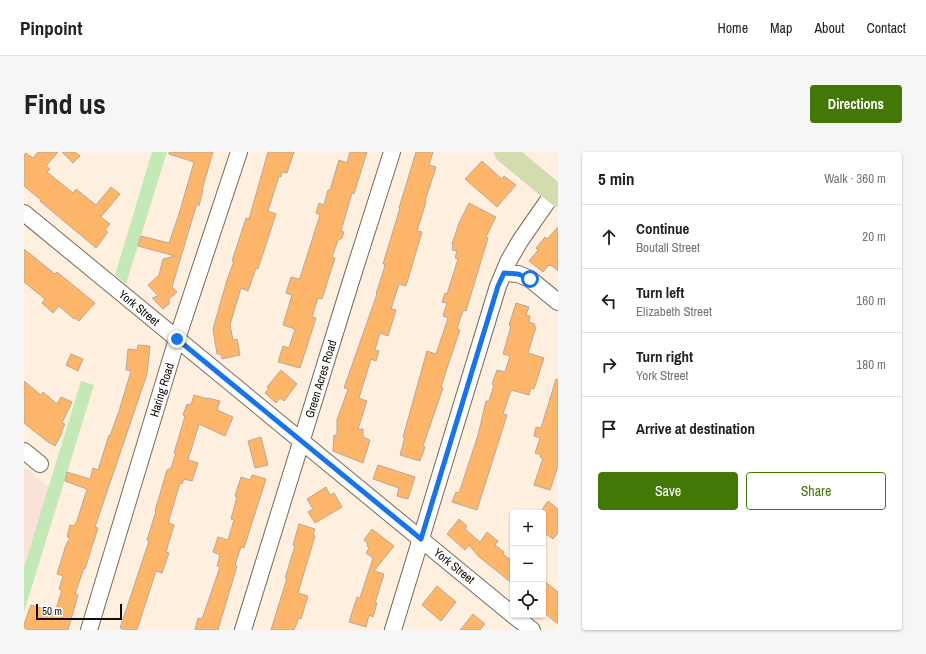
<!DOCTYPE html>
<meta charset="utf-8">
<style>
:root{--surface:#fff;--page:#f6f6f6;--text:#202124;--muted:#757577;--line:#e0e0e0;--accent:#437806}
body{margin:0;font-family:"Archivo Narrow",sans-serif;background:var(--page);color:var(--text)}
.controls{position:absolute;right:12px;bottom:12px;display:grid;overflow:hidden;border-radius:4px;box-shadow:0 1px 3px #0004}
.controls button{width:36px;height:36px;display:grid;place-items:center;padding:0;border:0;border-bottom:1px solid var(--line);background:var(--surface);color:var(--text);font:20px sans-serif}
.scale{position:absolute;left:12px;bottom:10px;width:86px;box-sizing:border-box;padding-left:4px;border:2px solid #110c07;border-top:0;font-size:11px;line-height:14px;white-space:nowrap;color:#110c07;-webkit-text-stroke:3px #fff;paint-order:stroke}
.stop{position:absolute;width:12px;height:12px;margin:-9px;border:3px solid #1a73e8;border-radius:50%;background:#fff}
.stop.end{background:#1a73e8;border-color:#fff;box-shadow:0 1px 4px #0008}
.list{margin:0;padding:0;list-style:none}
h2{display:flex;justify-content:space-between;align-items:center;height:52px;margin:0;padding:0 16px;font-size:17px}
h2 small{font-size:13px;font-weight:400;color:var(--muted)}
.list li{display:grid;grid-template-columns:26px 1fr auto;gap:12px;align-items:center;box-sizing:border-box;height:64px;padding:0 16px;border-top:1px solid var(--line)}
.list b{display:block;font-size:15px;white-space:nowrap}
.list p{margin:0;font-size:13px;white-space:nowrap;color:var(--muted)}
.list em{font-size:13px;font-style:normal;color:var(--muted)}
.actions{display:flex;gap:8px;padding:12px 16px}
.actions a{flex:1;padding:9px 0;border:1px solid var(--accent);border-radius:4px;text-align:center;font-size:14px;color:var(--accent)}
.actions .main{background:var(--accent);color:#fff}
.icon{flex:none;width:22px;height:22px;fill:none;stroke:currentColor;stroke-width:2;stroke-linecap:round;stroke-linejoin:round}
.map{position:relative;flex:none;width:534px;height:478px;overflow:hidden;border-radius:4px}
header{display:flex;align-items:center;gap:24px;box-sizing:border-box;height:56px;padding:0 20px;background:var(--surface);border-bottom:1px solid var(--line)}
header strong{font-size:19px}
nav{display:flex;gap:22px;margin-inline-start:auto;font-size:14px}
.intro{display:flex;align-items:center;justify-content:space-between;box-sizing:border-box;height:96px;padding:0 24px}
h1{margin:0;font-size:28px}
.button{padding:10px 18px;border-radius:4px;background:var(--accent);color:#fff;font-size:14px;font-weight:700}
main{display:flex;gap:24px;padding:0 24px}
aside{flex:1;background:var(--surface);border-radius:4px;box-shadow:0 1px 3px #0004}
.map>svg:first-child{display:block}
.industrial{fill:#fbe2d9}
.green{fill:#c5e9b6}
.building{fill:#fdb669;stroke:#b7a899}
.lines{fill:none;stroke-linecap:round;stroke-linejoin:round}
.minor-casing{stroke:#786a5c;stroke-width:18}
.major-casing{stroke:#d9d8d7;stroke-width:22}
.minor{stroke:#fff;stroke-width:16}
.major{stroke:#d3dcac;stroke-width:21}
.route{stroke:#1a73e8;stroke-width:5}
.labels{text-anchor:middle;stroke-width:3;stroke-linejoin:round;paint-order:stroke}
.street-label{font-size:12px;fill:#110c07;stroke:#fff}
</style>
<header>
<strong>Pinpoint</strong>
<nav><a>Home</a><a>Map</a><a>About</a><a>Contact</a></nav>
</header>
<div class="intro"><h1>Find us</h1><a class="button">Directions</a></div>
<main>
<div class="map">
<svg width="534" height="478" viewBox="0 0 534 478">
<rect width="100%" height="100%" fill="#ffefdf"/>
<!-- industrial -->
<path class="industrial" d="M 0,315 L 25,335 L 0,415 Z"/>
<!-- green -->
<path class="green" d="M 128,0 L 143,0 L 102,132 L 91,123 Z
M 57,229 L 70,233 L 0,460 L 0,415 Z"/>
<!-- building -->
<path class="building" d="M 0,0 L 9,6 L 14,0 L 34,0 L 22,14 L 26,17 L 23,20 L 49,41 L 52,37 L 72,53 L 87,35 L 96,42 L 77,65 L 86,72 L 81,78 L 84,80 L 72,96 L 16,49 L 17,48 L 0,34 Z
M 38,0 L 51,0 L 56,4 L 49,11 Z
M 145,0 L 189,0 L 178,38 L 179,38 L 175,54 L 173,51 L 148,135 L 153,140 L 145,147 L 145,152 L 139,157 L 128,146 L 134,144 L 124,133 L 135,123 L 139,107 L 151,104 L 114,94 L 117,84 L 145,91 L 155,62 L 170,10 L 145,2 Z
M 244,0 L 270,0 L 263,21 L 258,20 L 257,25 L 255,24 L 244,59 L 252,62 L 234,117 L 232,116 L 224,139 L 217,136 L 208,166 L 206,173 L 209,188 L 213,187 L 216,203 L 198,207 L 197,202 L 193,202 L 189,177 L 203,128 L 210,109 L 208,109 L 222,66 L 225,67 Z
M 326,0 L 343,0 L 330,42 L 328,41 L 317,79 L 320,80 L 318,86 L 314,88 L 308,105 L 311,106 L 298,147 L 294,146 L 288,165 L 292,166 L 276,216 L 254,210 L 259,194 L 265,196 L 271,177 L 259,173 L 268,143 L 262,141 L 267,125 L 274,127 L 276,126 L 296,63 L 292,61 L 295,51 L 300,53 L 304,38 L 306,38 L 315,8 L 323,11 Z
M 392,0 L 409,0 L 405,13 L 412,15 L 401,49 L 402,50 L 393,79 L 398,80 L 382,134 L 375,132 L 367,157 L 372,158 L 364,184 L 356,181 L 351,198 L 355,199 L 352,209 L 347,207 L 335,246 L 343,249 L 334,277 L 339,277 L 339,285 L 346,288 L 339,311 L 309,299 L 310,283 L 313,283 L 313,268 L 324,237 L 320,236 L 353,142 L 352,142 L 360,117 L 361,112 L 359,112 L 376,56 L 375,56 Z
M 458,9 L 478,27 L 480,24 L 492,33 L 473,55 L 441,27 Z
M 445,51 L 472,65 L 462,85 L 464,86 L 442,159 L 439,158 L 433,177 L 436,178 L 426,207 L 417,235 L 419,236 L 399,294 L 401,295 L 396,309 L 376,303 L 381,285 L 379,285 L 403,199 L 412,202 L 424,166 L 419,164 L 423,151 L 418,150 L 421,141 L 423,142 L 434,107 L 431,106 L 433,99 L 428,98 L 429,93 L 428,92 L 435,71 Z
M 534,75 L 534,119 L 527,113 L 526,114 L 525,113 L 519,120 L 505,109 L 514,98 L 512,96 L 521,85 L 523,87 Z
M 0,97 L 31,122 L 33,120 L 71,151 L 55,169 L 51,166 L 50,167 L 35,154 L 29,161 L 18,151 L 21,147 L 0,130 Z
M 492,151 L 505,155 L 502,163 L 506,164 L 505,170 L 511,172 L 510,175 L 512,175 L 504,201 L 520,206 L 510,237 L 507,236 L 505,243 L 487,238 L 479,262 L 483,263 L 453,358 L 428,350 L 432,340 L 435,341 L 454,283 L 462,249 L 465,249 L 470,233 L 468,232 L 473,218 L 481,220 L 486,204 L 479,202 L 487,174 L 485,173 Z
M 114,193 L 126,194 L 123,222 L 71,375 L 74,376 L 61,417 L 60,416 L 51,442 L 54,443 L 44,478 L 0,478 L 0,472 L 7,453 L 31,460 L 38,438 L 35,437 L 39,424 L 33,422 L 42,393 L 46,386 L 43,385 L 46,373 L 50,374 L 53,369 L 63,337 L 41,329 L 43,320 L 66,327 L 69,316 L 74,318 L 85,283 L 86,284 L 95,259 L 107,219 L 102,218 L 104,197 L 113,198 Z
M 47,202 L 59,207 L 54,219 L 42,213 Z
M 257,218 L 273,232 L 260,249 L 256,246 L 252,251 L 241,241 L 245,236 L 243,235 Z
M 532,227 L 534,228 L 534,314 L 526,338 L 510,333 L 519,306 L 516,305 L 517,303 L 511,301 L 516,286 L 510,284 L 512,275 L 517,276 Z
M 0,229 L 17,243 L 19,240 L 33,252 L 37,245 L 48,250 L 38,271 L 41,272 L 37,280 L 38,281 L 31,294 L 24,290 L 0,271 Z
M 170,243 L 184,247 L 184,246 L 196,249 L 193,258 L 209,265 L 201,284 L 175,272 L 164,308 L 174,311 L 168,329 L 160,327 L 158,332 L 156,331 L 145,368 L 145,371 L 150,373 L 142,400 L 145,401 L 138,421 L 132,419 L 113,478 L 101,478 L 96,476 L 125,389 L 123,388 L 132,359 L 131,359 L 143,318 L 147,316 L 152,301 L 150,301 L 161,264 L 159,263 L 163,252 L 167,253 Z
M 237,285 L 244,313 L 231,316 L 224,289 Z
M 354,313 L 391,325 L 384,347 L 373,344 L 375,336 L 349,327 Z
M 228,323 L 242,327 L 220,396 L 217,395 L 211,413 L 213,414 L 194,478 L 171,478 L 174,466 L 178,467 L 196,415 L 193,414 L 196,403 L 189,400 L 194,385 L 204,388 L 210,368 L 207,367 L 213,345 L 211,344 L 217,325 L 226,328 Z
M 302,335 L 306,343 L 310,341 L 318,355 L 291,371 L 284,360 L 289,357 L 283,347 Z
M 524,349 L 534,357 L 534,381 L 529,387 L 519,380 L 519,356 Z
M 435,367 L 443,374 L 441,377 L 456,390 L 463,380 L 474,389 L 471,393 L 480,400 L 479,402 L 489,410 L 489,432 L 454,404 L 445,393 L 441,398 L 423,382 Z
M 275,372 L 291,377 L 289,383 L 291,384 L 274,441 L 284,444 L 277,467 L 275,466 L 270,478 L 247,478 L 263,426 L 261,426 L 271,394 L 269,393 Z
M 348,377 L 370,394 L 350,419 L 360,422 L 351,451 L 353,451 L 349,465 L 345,463 L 342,475 L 325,470 L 333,445 L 336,446 L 349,406 L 342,401 L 345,396 L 343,394 L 344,392 L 340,388 Z
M 519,428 L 534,440 L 534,472 L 519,460 Z
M 413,434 L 432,450 L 417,469 L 398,453 Z
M 449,462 L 461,472 L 456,478 L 436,478 Z"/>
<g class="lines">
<defs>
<path id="minor" d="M 0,61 L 489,463
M 480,121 L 494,122 L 506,127 L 534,150
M 0,299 L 16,312
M 489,463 L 508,478
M 65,478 L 153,187 L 215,0
M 219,478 L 327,129 L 368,0
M 369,478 L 474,134 L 485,108 L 496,89 L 530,40"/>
<path id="major" d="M 481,0 L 534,44"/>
</defs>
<!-- minor casing -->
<use href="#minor" class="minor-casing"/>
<!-- major casing -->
<use href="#major" class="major-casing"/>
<!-- minor -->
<use href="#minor" class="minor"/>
<!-- major -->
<use href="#major" class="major"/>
</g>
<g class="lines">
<!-- route -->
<path class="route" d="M 153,187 L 397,387 L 474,134 L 480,121 L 494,122 L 506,127"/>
</g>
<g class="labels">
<!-- street labels -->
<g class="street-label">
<text transform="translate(115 156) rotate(39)" y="4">York Street</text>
<text transform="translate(297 227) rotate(-73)" y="4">Green Acres Road</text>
<text transform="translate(138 238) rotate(-73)" y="4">Haring Road</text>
<text transform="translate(430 414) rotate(39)" y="4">York Street</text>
</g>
</g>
</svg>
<div class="controls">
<button>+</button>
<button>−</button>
<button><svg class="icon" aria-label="locate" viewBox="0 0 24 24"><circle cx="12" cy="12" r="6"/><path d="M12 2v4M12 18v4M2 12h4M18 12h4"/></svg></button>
</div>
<div class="scale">50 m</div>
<div class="stop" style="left:506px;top:127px"></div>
<div class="stop end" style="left:153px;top:187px"></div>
</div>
<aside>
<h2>5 min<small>Walk · 360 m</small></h2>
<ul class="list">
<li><svg class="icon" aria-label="ahead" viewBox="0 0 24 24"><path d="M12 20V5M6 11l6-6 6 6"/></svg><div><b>Continue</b><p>Boutall Street</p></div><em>20 m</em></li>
<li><svg class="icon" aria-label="left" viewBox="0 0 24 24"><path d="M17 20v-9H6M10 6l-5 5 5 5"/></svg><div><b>Turn left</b><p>Elizabeth Street</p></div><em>160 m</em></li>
<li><svg class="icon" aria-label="right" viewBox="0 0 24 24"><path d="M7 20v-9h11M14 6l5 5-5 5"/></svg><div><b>Turn right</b><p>York Street</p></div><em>180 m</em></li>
<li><svg class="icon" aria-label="arrive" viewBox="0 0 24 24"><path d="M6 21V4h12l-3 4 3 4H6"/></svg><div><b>Arrive at destination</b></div></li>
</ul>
<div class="actions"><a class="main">Save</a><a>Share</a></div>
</aside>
</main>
